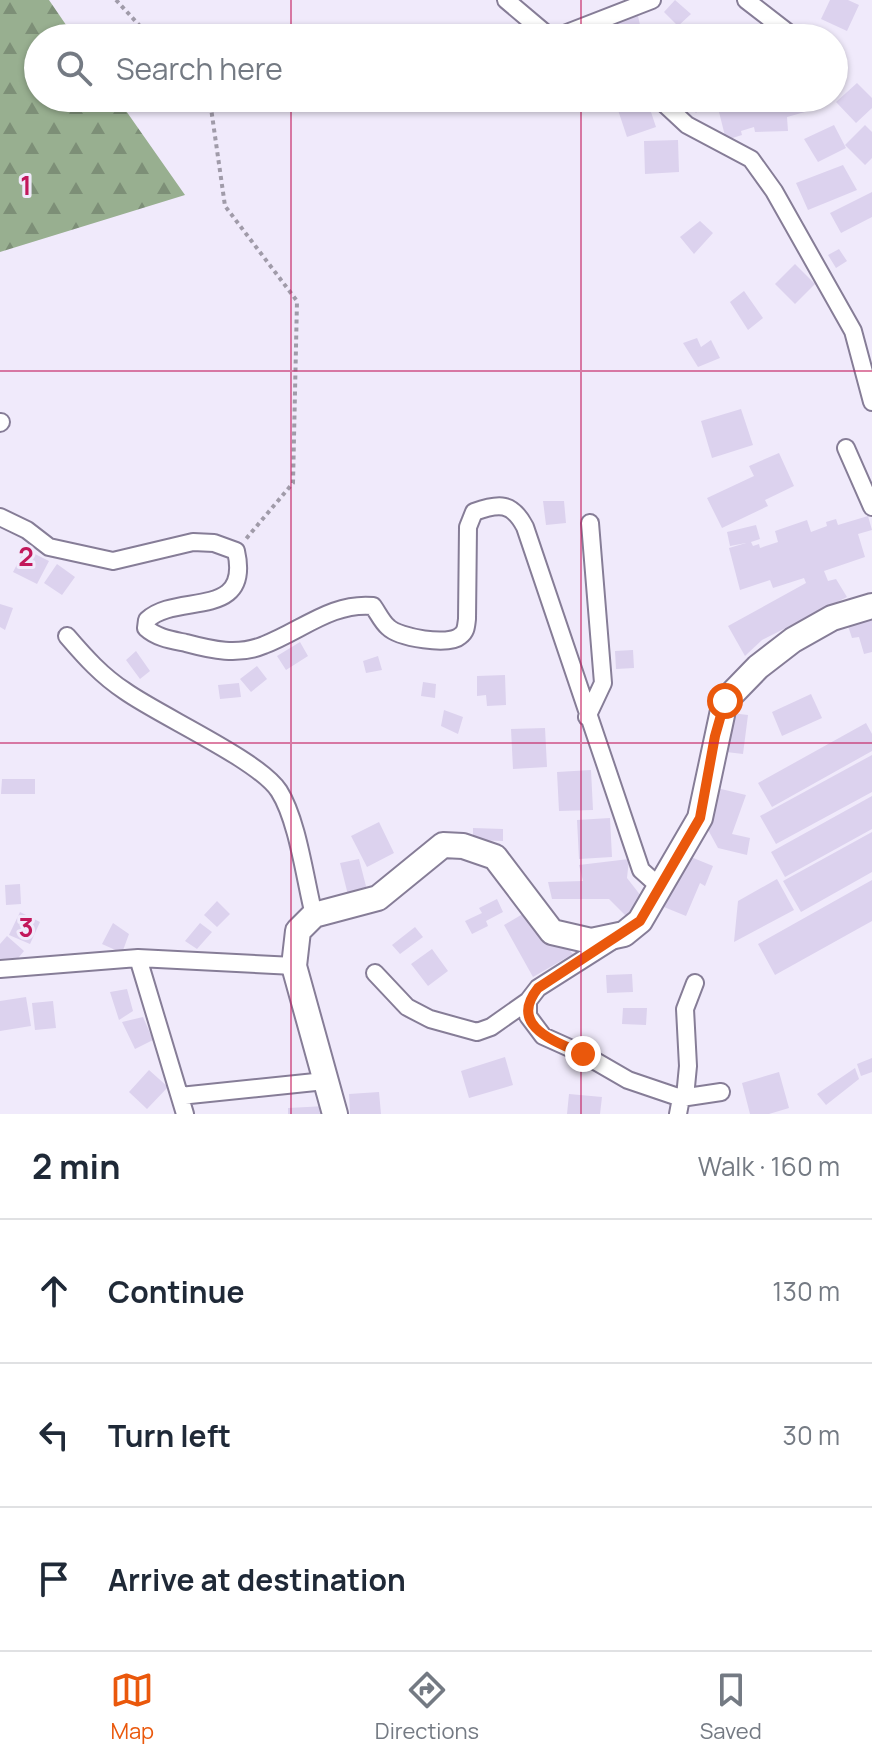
<!DOCTYPE html>
<meta charset="utf-8">
<style>
:root{--surface:#fff;--page:#f2f2f3;--text:#1f2937;--muted:#747a83;--line:#e0e1e3;--accent:#ea580c}
body{margin:0;font-family:Manrope,sans-serif;background:var(--page);color:var(--text)}
.stop{position:absolute;width:24px;height:24px;margin:-18px;border:6px solid #ea580c;border-radius:50%;background:#fff}
.stop.end{background:#ea580c;border-color:#fff;box-shadow:0 2px 8px #0008}
.list{margin:0;padding:0;list-style:none}
h2{display:flex;justify-content:space-between;align-items:center;height:104px;margin:0;padding:0 32px;font-size:34px}
h2 small{font-size:26px;font-weight:400;color:var(--muted)}
.list li{display:grid;grid-template-columns:52px 1fr auto;gap:24px;align-items:center;box-sizing:border-box;height:144px;padding:0 32px;border-top:2px solid var(--line)}
.list b{display:block;font-size:30px;white-space:nowrap}
.list em{font-size:26px;font-style:normal;color:var(--muted)}
.icon{flex:none;width:44px;height:44px;fill:none;stroke:currentColor;stroke-width:2;stroke-linecap:round;stroke-linejoin:round}
.map{position:relative;flex:none;width:872px;height:1114px;overflow:hidden}
.search{position:absolute;background:var(--surface);box-shadow:0 2px 6px #0004;left:24px;right:24px;top:24px;height:88px;display:flex;align-items:center;gap:20px;box-sizing:border-box;padding:0 28px;border-radius:44px;color:var(--muted);font-size:30px}
.sheet{height:536px;background:var(--surface)}
nav{display:flex;justify-content:space-around;align-items:center;box-sizing:border-box;height:112px;border-top:2px solid var(--line);background:var(--surface);font-size:22px;color:var(--muted)}
nav a{display:grid;justify-items:center;gap:4px}
nav .on{color:var(--accent)}
.map>svg:first-child{display:block}
.forest{fill:url(#forest-firs)}
.building{fill:#dcd2ee}
.lines{fill:none;stroke-linecap:round;stroke-linejoin:round}
.street-casing{stroke:#867d97;stroke-width:20}
.secondary-casing{stroke:#867d97;stroke-width:28}
.path{stroke:#a09ba9;stroke-width:4;stroke-dasharray:4 4;stroke-linecap:butt}
.street{stroke:#fff;stroke-width:16}
.secondary{stroke:#fff;stroke-width:24}
.route{stroke:#ea580c;stroke-width:10}
.grid{fill:none;stroke:#c2185b;stroke-width:2;stroke-opacity:0.55}
.grid-label{font-size:26px;text-anchor:middle;font-weight:bold;fill:#c2185b;stroke:#f0eafb;stroke-width:6;stroke-linejoin:round;paint-order:stroke}
</style>
<div class="map">
<svg width="872" height="1114" viewBox="0 0 872 1114">
<defs>
<pattern id="forest-firs" width="22" height="20" patternUnits="userSpaceOnUse" patternTransform="scale(2)"><rect width="22" height="20" fill="#98af90"/><path d="M5 1l3.5 6h-7zM16 11l3.5 6h-7z" fill="#7d8f77"/></pattern>
</defs>
<rect width="100%" height="100%" fill="#f0eafb"/>
<!-- forest -->
<path class="forest" d="M 0,0 L 49,0 L 75,38 L 38,38 L 38,98 L 117,98 L 185,195 L 0,252 Z"/>
<!-- building -->
<path class="building" d="M 675,0 L 691,14 L 678,26 L 664,12 Z
M 830,0 L 848,0 L 859,5 L 847,31 L 821,19 Z
M 638,16 L 643,38 L 613,38 L 610,22 Z
M 857,83 L 872,98 L 872,108 L 856,123 L 836,102 Z
M 681,98 L 711,98 L 696,113 Z
M 761,98 L 811,98 L 816,109 L 787,117 L 788,131 L 755,132 L 754,127 L 741,131 L 742,135 L 726,140 L 719,112 L 747,104 L 746,101 Z
M 647,100 L 656,127 L 627,137 L 618,110 Z
M 834,125 L 846,148 L 818,162 L 804,139 Z
M 865,125 L 872,132 L 872,158 L 865,165 L 845,145 Z
M 678,140 L 679,172 L 645,174 L 644,141 Z
M 843,165 L 857,190 L 808,210 L 796,183 Z
M 872,192 L 872,217 L 841,233 L 830,213 Z
M 700,221 L 713,233 L 694,254 L 680,237 Z
M 839,249 L 847,261 L 836,268 L 828,255 Z
M 795,264 L 815,284 L 795,304 L 775,284 Z
M 744,291 L 763,318 L 748,330 L 730,302 Z
M 697,338 L 701,347 L 711,340 L 720,358 L 698,367 L 683,343 Z
M 741,409 L 753,445 L 712,458 L 701,421 Z
M 779,453 L 794,486 L 765,500 L 768,506 L 722,528 L 707,498 L 754,476 L 749,466 Z
M 543,501 L 564,501 L 566,523 L 546,525 Z
M 868,516 L 872,530 L 858,534 L 865,557 L 824,571 L 828,581 L 836,579 L 847,597 L 762,640 L 745,656 L 728,626 L 806,583 L 804,578 L 773,588 L 770,580 L 740,590 L 729,548 L 746,543 L 730,546 L 727,532 L 756,525 L 760,539 L 751,542 L 753,546 L 759,544 L 760,548 L 778,542 L 775,531 L 807,520 L 811,532 L 827,526 L 826,522 L 836,519 L 838,525 Z
M 25,549 L 49,561 L 37,584 L 13,572 Z
M 57,564 L 75,577 L 62,595 L 44,583 Z
M 0,604 L 13,608 L 5,630 L 0,627 Z
M 872,616 L 872,652 L 864,654 L 859,637 L 852,638 L 847,623 Z
M 300,642 L 308,656 L 286,670 L 277,656 Z
M 633,650 L 634,668 L 616,669 L 615,651 Z
M 136,651 L 150,671 L 140,679 L 126,660 Z
M 378,656 L 382,670 L 366,673 L 363,661 Z
M 257,666 L 267,679 L 251,692 L 240,679 Z
M 505,675 L 506,705 L 487,706 L 486,695 L 477,696 L 477,676 Z
M 423,682 L 436,684 L 435,698 L 421,696 Z
M 239,683 L 241,697 L 220,699 L 218,685 Z
M 811,694 L 822,718 L 782,736 L 772,712 Z
M 444,710 L 463,717 L 458,734 L 441,726 Z
M 723,712 L 748,715 L 743,754 L 718,751 Z
M 866,723 L 872,734 L 872,751 L 772,807 L 758,783 Z
M 545,728 L 547,767 L 513,769 L 511,729 Z
M 872,755 L 872,792 L 776,844 L 760,816 Z
M 591,770 L 593,810 L 559,811 L 557,772 Z
M 2,779 L 35,779 L 35,794 L 1,794 Z
M 717,788 L 746,795 L 732,834 L 750,838 L 747,855 L 718,848 L 706,826 Z
M 872,796 L 872,829 L 785,877 L 771,852 Z
M 610,818 L 612,857 L 579,859 L 577,820 Z
M 379,822 L 394,853 L 367,867 L 351,836 Z
M 473,828 L 503,829 L 503,841 L 473,840 Z
M 872,832 L 872,872 L 801,912 L 783,881 Z
M 686,855 L 713,866 L 705,886 L 700,883 L 686,916 L 664,907 Z
M 359,859 L 367,890 L 348,895 L 340,863 Z
M 629,859 L 627,878 L 641,896 L 626,916 L 609,899 L 552,899 L 548,882 L 583,881 L 579,865 Z
M 777,879 L 794,910 L 734,942 L 738,901 Z
M 872,880 L 872,921 L 775,975 L 758,944 Z
M 20,884 L 21,904 L 6,905 L 5,885 Z
M 497,899 L 503,912 L 486,921 L 488,926 L 472,934 L 465,921 L 482,913 L 479,908 Z
M 217,901 L 230,914 L 217,927 L 204,915 Z
M 531,909 L 573,954 L 533,977 L 504,925 Z
M 20,912 L 40,922 L 30,944 L 9,935 Z
M 113,923 L 129,934 L 122,953 L 102,944 Z
M 200,923 L 212,932 L 197,949 L 185,941 Z
M 415,927 L 423,937 L 400,954 L 392,945 Z
M 7,936 L 24,951 L 10,968 L 0,959 L 0,944 Z
M 432,949 L 448,971 L 428,986 L 411,964 Z
M 632,974 L 633,992 L 607,993 L 606,975 Z
M 127,989 L 133,1011 L 119,1020 L 110,992 Z
M 26,997 L 31,1026 L 0,1031 L 0,1001 Z
M 53,1001 L 56,1028 L 35,1030 L 32,1003 Z
M 623,1008 L 647,1008 L 646,1025 L 622,1024 Z
M 143,1017 L 153,1040 L 135,1049 L 122,1022 Z
M 505,1057 L 513,1085 L 469,1098 L 461,1071 Z
M 872,1058 L 872,1072 L 861,1076 L 857,1064 Z
M 855,1068 L 859,1079 L 826,1105 L 817,1094 Z
M 149,1070 L 168,1087 L 147,1109 L 129,1092 Z
M 779,1072 L 789,1108 L 769,1114 L 750,1114 L 742,1083 Z
M 379,1092 L 381,1114 L 350,1114 L 349,1094 Z
M 569,1094 L 602,1097 L 600,1114 L 567,1114 Z
M 326,1106 L 326,1114 L 288,1114 L 288,1108 Z"/>
<g class="lines">
<defs>
<path id="street" d="M 506,0 L 551,38
M 746,0 L 795,38
M 554,38 L 652,0
M 658,98 L 687,125 L 751,159 L 774,191 L 853,331 L 872,402
M 0,423 L 1,422
M 846,448 L 872,507
M 0,517 L 27,530 L 49,547 L 113,561 L 193,542 L 214,543 L 236,551 C 252,621 176,592 147,620 L 146,628 C 157,638 172,640 186,643 C 212,650 238,656 264,645 C 301,631 332,602 373,606 C 378,613 382,622 388,627 C 399,638 449,646 460,636 C 466,632 466,627 467,619 L 468,527 L 474,512 C 499,503 512,502 525,527 L 641,870 L 661,888
M 67,636 C 85,657 102,676 125,691 C 160,716 259,760 279,791 C 298,821 305,880 314,915
M 587,717 L 603,683 L 590,523
M 612,941 L 538,988 L 528,1001 L 528,1016 L 543,1036 L 583,1054 L 628,1080 L 681,1098 L 721,1092
M 138,958 L 185,1114
M 0,969 L 138,958 L 294,966
M 375,973 L 407,1007 L 430,1019 L 477,1032 L 491,1027 L 528,1001
M 180,1096 L 325,1081
M 685,1097 L 688,1066 L 685,1009 L 695,983
M 678,1114 L 681,1098"/>
<path id="secondary" d="M 335,1114 L 294,966 L 298,931 L 314,915 L 378,898 L 443,845 L 463,846 L 495,857 L 552,932 L 591,941 L 624,934 L 640,921 L 700,818 L 725,701 L 758,667 L 793,640 L 832,618 L 872,606"/>
</defs>
<!-- street casing -->
<use href="#street" class="street-casing"/>
<!-- secondary casing -->
<use href="#secondary" class="secondary-casing"/>
<!-- path -->
<path class="path" d="M 116,0 L 151,38
M 207,98 L 210,101 L 225,206 L 297,301 L 293,483 L 245,540"/>
<!-- street -->
<use href="#street" class="street"/>
<!-- secondary -->
<use href="#secondary" class="secondary"/>
</g>
<g class="lines">
<!-- route -->
<path class="route" d="M 583,1054 C 554,1041 508,1026 538,988 L 640,921 L 700,818 L 715,736 L 725,701"/>
</g>
<!-- grid -->
<path class="grid" d="M 291,0 L 291,38M 581,0 L 581,38M 291,98 L 291,1114M 581,98 L 581,1114M 0,371 L 872,371M 0,743 L 872,743"/>
<g class="grid-label">
<text x="26" y="195">1</text>
<text x="26" y="566">2</text>
<text x="26" y="937">3</text>
</g>
</svg>
<div class="stop" style="left:725px;top:701px"></div>
<div class="stop end" style="left:583px;top:1054px"></div>
<div class="search"><svg class="icon" aria-label="search" viewBox="0 0 24 24"><circle cx="10" cy="10" r="6"/><path d="M15 15l6 6"/></svg>Search here</div>
</div>
<section class="sheet">
<h2>2 min<small>Walk · 160 m</small></h2>
<ul class="list">
<li><svg class="icon" aria-label="ahead" viewBox="0 0 24 24"><path d="M12 20V5M6 11l6-6 6 6"/></svg><div><b>Continue</b></div><em>130 m</em></li>
<li><svg class="icon" aria-label="left" viewBox="0 0 24 24"><path d="M17 20v-9H6M10 6l-5 5 5 5"/></svg><div><b>Turn left</b></div><em>30 m</em></li>
<li><svg class="icon" aria-label="arrive" viewBox="0 0 24 24"><path d="M6 21V4h12l-3 4 3 4H6"/></svg><div><b>Arrive at destination</b></div></li>
</ul>
</section>
<nav>
<a class="on"><svg class="icon" aria-label="map" viewBox="0 0 24 24"><path d="M3 6l6-2 6 2 6-2v14l-6 2-6-2-6 2zM9 4v14M15 6v14"/></svg>Map</a>
<a><svg class="icon" aria-label="directions" viewBox="0 0 24 24"><path d="M12 3l9 9-9 9-9-9zM9 14v-3h6M13 9l2 2-2 2"/></svg>Directions</a>
<a><svg class="icon" aria-label="saved" viewBox="0 0 24 24"><path d="M7 4h10v16l-5-4-5 4z"/></svg>Saved</a>
</nav>
